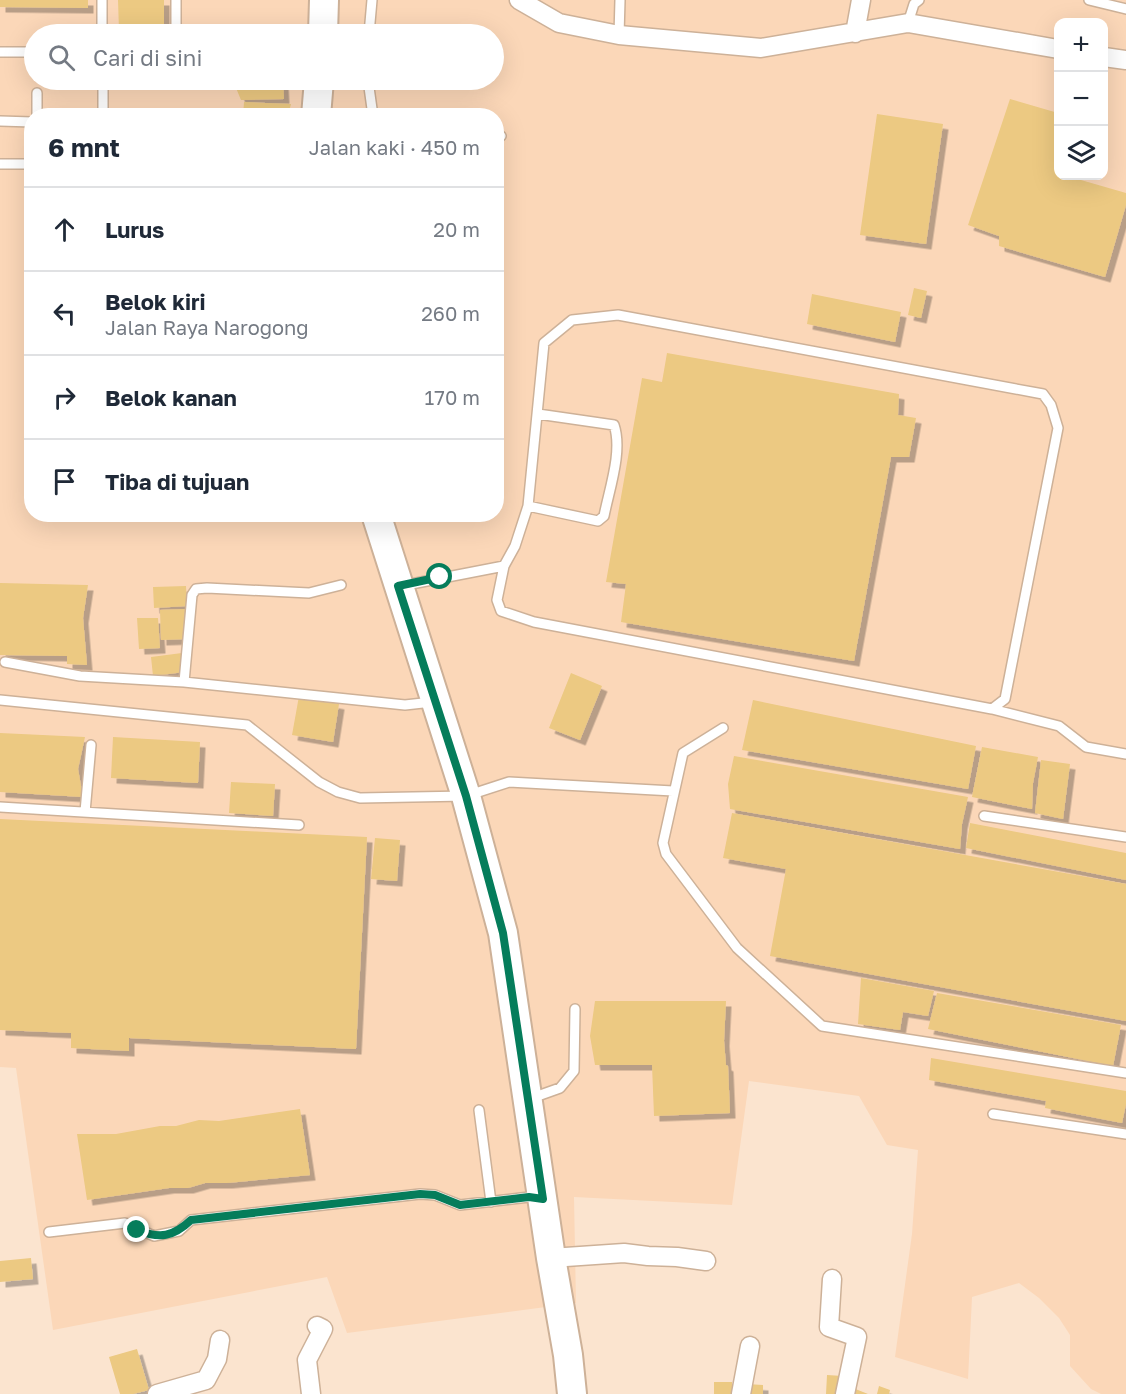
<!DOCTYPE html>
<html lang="id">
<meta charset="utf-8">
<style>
:root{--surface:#fff;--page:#f6f6f7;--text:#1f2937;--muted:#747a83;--line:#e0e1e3}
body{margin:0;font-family:"Golos Text",sans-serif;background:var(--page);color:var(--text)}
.controls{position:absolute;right:18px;top:18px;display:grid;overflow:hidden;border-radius:12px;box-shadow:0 6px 24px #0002}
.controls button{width:54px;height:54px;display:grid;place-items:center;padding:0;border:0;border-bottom:2px solid var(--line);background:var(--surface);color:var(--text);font:30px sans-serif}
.stop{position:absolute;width:18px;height:18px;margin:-14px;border:4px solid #057d5b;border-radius:50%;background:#fff}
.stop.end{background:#057d5b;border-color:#fff;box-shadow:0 2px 6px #0008}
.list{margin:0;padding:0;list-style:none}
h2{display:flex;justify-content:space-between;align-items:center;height:78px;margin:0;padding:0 24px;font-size:26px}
h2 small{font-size:20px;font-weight:400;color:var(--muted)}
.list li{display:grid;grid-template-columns:39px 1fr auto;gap:18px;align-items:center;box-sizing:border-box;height:84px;padding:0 24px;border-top:2px solid var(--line)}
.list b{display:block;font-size:22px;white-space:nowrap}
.list p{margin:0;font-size:20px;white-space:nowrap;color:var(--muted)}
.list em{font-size:20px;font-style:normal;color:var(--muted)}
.icon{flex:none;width:33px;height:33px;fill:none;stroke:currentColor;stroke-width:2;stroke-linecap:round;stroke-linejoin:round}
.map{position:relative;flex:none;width:1126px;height:1394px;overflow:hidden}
.search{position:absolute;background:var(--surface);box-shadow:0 6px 24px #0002;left:24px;top:24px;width:480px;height:66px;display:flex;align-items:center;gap:15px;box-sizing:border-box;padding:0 21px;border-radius:33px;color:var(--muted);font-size:22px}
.panel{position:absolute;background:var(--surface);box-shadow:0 6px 24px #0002;left:24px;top:108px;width:480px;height:414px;border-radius:24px}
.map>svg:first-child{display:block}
.built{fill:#fbd7b8;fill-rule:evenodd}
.building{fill:#ecc982;filter:url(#shadow)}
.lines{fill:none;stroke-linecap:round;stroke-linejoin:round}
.service-casing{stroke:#cdb198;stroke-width:12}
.minor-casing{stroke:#cdb198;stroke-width:21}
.primary-casing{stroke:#cdb198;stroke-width:32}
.service{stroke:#fff;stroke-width:9}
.minor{stroke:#fff;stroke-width:18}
.primary{stroke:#fff;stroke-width:28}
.route{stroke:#057d5b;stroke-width:8}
</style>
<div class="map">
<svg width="1126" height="1394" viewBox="0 0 1126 1394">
<defs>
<filter id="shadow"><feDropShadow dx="5.5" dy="5.5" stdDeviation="0" flood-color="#0004"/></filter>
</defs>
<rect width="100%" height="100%" fill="#fbe4cf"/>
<!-- built -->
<path class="built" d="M 0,0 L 1126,0 L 1126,1394 L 1101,1394 L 1091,1389 L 1070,1366 L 1070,1335 L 1059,1318 L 1039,1298 L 1019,1283 L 972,1297 L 968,1379 L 895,1357 L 912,1234 L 918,1150 L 887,1145 L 859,1096 L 749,1081 L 732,1205 L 574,1197 L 576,1303 L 347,1333 L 327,1277 L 53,1330 L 16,1068 L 0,1067 ZM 1058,22 L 1104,22 L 1104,176 L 1058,176 ZM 34,34 L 494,34 L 494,80 L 34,80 ZM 32,116 L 496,116 L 496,514 L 32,514 Z"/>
<!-- building -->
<path class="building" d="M 0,0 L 88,0 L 88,8 L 0,7 Z
M 118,0 L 164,0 L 164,30 L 119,31 Z
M 238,80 L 283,80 L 284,99 L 241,100 L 236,88 Z
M 1010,99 L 1058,113 L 1058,176 L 1074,176 L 1074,178 L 1126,193 L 1126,205 L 1105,277 L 999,246 L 999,236 L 968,225 Z
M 244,102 L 291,104 L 288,116 L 243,116 Z
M 877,114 L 943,124 L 926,244 L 860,235 Z
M 914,288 L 927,291 L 921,318 L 908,315 Z
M 812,294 L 901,312 L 895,342 L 807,324 Z
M 667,353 L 899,394 L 898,415 L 916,418 L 909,457 L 891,457 L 854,661 L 621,622 L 626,584 L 606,582 L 642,378 L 662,382 Z
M 0,583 L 88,585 L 83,618 L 87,665 L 67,664 L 67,656 L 0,655 Z
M 186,586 L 187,606 L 154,608 L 153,587 Z
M 186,609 L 187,639 L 161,640 L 160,610 Z
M 137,618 L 158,618 L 160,648 L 139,649 Z
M 182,653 L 184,672 L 153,676 L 151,657 Z
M 571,673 L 602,686 L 580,740 L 549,728 Z
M 299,696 L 339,704 L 333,742 L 292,735 Z
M 753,700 L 976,746 L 968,789 L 742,750 Z
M 0,733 L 85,737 L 78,769 L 83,797 L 0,792 Z
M 113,737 L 200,742 L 198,783 L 111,778 Z
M 982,747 L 1038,757 L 1033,783 L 1032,809 L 972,797 Z
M 734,756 L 968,797 L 962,824 L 960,849 L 730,809 L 728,784 Z
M 1041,760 L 1070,764 L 1063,819 L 1035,813 Z
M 231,782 L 275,784 L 273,816 L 229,813 Z
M 732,813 L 1126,884 L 1126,1021 L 770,956 L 786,869 L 723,858 Z
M 0,819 L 367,837 L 356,1049 L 129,1038 L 129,1051 L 71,1048 L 71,1033 L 0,1030 Z
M 970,823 L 1126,853 L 1126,880 L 966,848 Z
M 375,838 L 400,840 L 397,881 L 371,879 Z
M 861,978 L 934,991 L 928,1016 L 903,1012 L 900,1030 L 858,1024 Z
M 937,993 L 1121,1025 L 1113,1066 L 928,1029 Z
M 595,1001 L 726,1001 L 724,1041 L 726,1065 L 728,1066 L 730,1113 L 654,1116 L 652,1065 L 595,1065 L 590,1036 Z
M 931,1058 L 1126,1091 L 1126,1104 L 1122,1123 L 1045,1108 L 1046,1101 L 929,1080 Z
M 300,1109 L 310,1175 L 227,1183 L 205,1183 L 188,1188 L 169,1188 L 87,1200 L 77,1134 L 116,1134 L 160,1126 L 176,1126 L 199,1120 L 219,1121 Z
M 31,1258 L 33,1279 L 0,1282 L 0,1261 Z
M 137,1349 L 149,1390 L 133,1394 L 120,1394 L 109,1357 Z
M 827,1375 L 843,1376 L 842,1394 L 826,1394 Z
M 714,1382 L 732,1382 L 732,1394 L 714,1394 Z
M 747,1384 L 763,1385 L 763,1394 L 746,1394 Z
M 879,1386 L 890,1390 L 889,1394 L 877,1394 Z
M 853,1388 L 868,1394 L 850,1394 Z"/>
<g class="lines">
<defs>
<path id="service" d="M 102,0 L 102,34
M 176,0 L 176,34
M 1089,0 L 1126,9
M 908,23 L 914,4 L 919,0
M 369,34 L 372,0
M 619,35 L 620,0
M 0,52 L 34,52
M 103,80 L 103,116
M 368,80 L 373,116
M 37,116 L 37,93
M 0,121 L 32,122
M 496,137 L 501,136
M 0,164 L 32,164
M 528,506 L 598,521 L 604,516 C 609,490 623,451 614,425 L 538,414
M 401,586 L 504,566
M 5,662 L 80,676 L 184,682 L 405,705 L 432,702
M 184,682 L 192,595 L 196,589 L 207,588 L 309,593 L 341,585
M 0,700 L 247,725 L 319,782 L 338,792 L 360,798 L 466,796 L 509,782 L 673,791
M 992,709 L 1005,699 L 1058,428 L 1051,405 L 1043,394 L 618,315 L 572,320 L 544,343 L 528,506 L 515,546 L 504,566 L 497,600 L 501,611 L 534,622 L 992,709 L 1059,726 L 1086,747 L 1126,754
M 723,728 L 683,753 L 663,843 L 666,854 L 737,948 L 822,1026 L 1126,1073
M 0,807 L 299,825
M 85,812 L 91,745
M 984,816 L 1126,837
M 532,1098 L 560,1088 L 574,1071 L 575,1009
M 479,1110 L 491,1202
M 993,1114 L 1126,1134
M 49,1232 L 125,1223 L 154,1236 L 179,1231 L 191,1220 L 420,1194 L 435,1195 L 460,1205 L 529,1197 L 538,1198"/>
<path id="minor" d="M 519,0 L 559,23 L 619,35 L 761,48 L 908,23 L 1058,49
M 855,33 L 861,0
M 1104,57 L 1126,60
M 551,1258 L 624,1253 L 648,1256 L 677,1257 L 706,1261
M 832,1279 L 829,1327 L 857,1337 L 845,1394
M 157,1394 L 206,1380 L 217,1359 L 220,1340
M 311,1394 L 307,1360 L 323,1329 L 317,1326
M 741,1394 L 750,1346"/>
<path id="primary" d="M 323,34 L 324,0
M 316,116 L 319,80
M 376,514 L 466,796 L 503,933 L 551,1258 L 568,1355 L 572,1394"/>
</defs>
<!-- service casing -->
<use href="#service" class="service-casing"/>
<!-- minor casing -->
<use href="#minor" class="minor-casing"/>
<!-- primary casing -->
<use href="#primary" class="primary-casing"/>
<!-- service -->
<use href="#service" class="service"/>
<!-- minor -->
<use href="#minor" class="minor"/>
<!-- primary -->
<use href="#primary" class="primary"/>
</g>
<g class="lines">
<!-- route -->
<path class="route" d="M 137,1230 C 160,1239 173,1237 191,1220 L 420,1194 L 435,1195 L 460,1205 L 529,1197 L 543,1199 L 503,933 L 466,796 L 398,586 L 440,577"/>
</g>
</svg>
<div class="controls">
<button>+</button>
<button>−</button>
<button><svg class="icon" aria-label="layers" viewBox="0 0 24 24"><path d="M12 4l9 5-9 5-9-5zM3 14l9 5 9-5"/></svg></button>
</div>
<div class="stop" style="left:440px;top:577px"></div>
<div class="stop end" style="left:137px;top:1230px"></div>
<div class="search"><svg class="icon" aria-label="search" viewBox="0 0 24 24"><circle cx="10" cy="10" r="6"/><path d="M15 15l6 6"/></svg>Cari di sini</div>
<section class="panel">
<h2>6 mnt<small>Jalan kaki · 450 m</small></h2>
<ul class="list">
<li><svg class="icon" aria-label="ahead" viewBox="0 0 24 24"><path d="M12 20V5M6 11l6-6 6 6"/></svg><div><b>Lurus</b></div><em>20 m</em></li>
<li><svg class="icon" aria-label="left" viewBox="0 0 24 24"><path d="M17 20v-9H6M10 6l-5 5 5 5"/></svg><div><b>Belok kiri</b><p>Jalan Raya Narogong</p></div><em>260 m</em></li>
<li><svg class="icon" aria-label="right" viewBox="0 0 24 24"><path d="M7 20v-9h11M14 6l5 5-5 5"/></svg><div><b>Belok kanan</b></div><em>170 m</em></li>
<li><svg class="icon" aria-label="arrive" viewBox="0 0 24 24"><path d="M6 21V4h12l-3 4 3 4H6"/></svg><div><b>Tiba di tujuan</b></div></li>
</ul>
</section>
</div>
